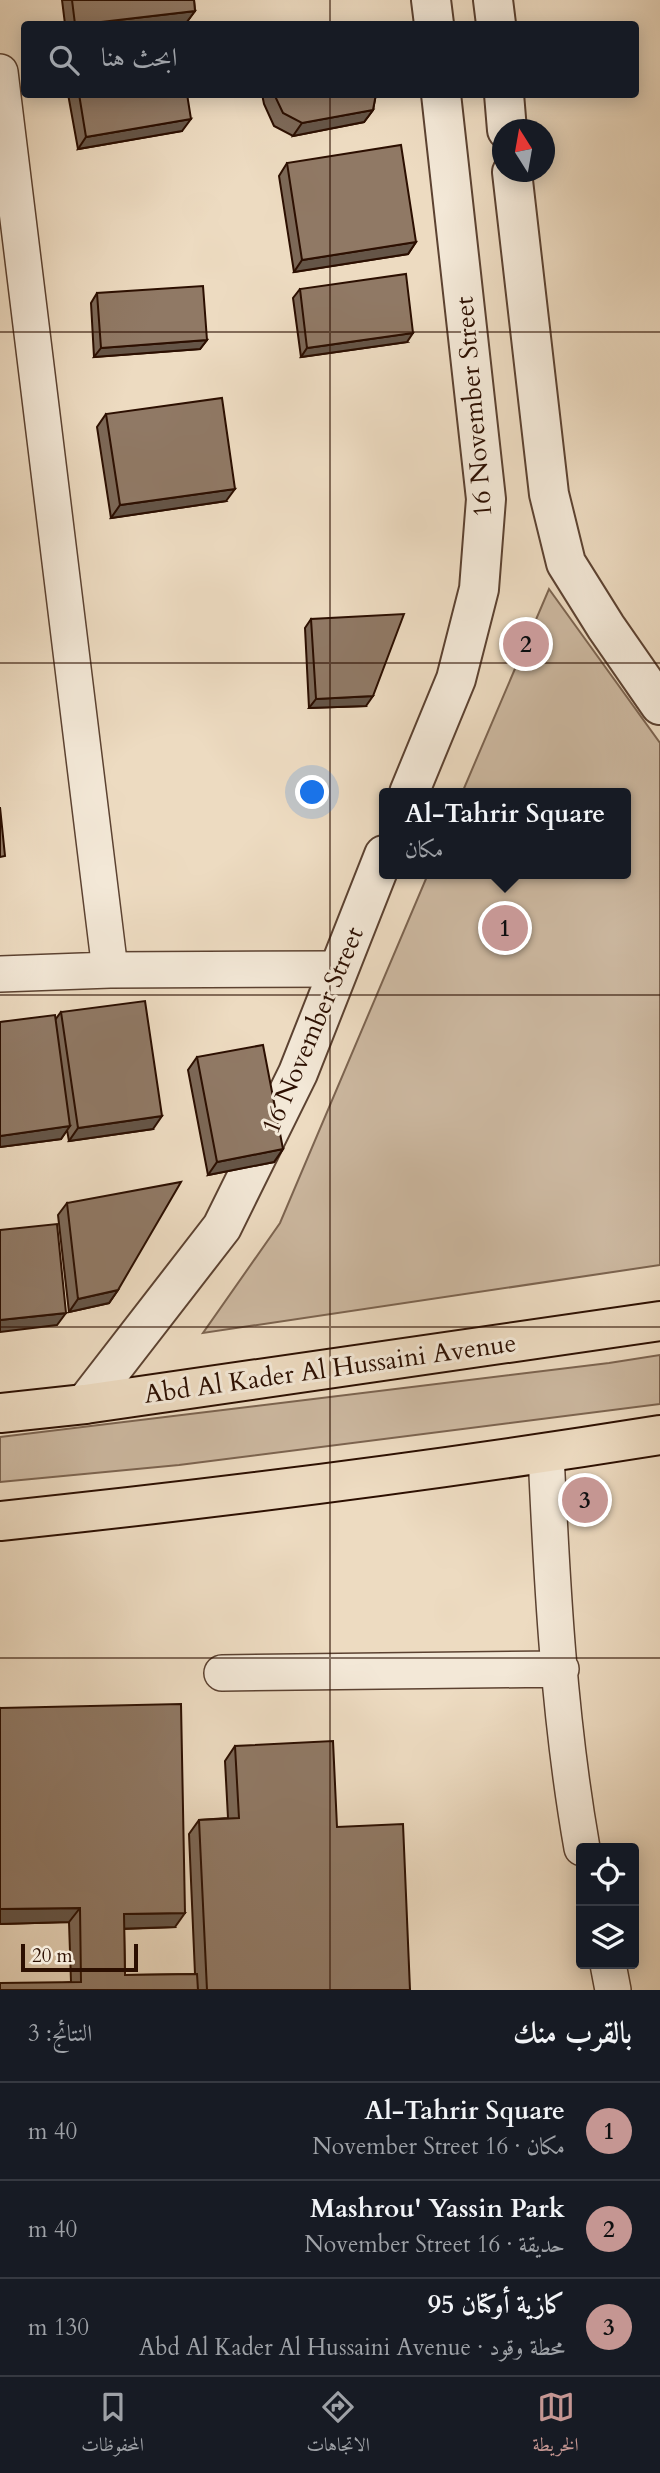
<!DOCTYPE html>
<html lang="ar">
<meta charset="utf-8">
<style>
:root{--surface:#171b24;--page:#242831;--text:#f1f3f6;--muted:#9ea1a6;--line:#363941;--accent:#c59692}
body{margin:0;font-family:Cardo,Amiri,serif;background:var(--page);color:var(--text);direction:rtl}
.controls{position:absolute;right:21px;bottom:21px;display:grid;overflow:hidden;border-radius:7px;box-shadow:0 4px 18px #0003}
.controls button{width:63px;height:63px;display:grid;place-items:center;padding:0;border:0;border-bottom:2px solid var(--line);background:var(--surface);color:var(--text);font:35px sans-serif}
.compass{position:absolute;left:492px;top:119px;width:63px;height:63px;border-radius:50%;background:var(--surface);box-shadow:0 4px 18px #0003;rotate:349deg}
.scale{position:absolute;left:21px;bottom:18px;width:117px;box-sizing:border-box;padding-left:7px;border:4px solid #2c0f01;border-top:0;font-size:19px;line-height:24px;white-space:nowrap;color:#2c0f01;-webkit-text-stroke:5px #f3e8d7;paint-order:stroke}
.you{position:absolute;left:313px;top:793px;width:24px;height:24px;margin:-18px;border:5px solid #fff;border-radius:50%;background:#1a73e8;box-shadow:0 0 0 10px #1a73e833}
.badge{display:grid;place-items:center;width:46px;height:46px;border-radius:50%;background:var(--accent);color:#111;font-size:23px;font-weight:700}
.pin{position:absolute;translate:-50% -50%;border:4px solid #fff;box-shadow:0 2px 7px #0006}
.popup{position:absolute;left:379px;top:788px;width:252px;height:91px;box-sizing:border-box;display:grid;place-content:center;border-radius:7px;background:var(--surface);filter:drop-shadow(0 2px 5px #0005);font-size:23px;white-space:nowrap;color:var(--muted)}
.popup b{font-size:26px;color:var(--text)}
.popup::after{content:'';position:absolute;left:50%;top:100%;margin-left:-14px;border:14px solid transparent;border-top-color:var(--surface)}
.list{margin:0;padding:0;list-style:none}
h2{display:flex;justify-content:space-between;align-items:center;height:91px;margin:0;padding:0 28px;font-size:30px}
h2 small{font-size:23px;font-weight:400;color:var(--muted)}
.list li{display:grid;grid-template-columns:46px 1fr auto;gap:21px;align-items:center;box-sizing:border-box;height:98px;padding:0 28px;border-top:2px solid var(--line)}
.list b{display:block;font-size:26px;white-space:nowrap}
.list p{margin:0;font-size:23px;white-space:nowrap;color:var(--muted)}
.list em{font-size:23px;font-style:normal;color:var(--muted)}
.icon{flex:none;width:38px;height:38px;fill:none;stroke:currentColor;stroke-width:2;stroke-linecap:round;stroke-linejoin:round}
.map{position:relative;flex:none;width:660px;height:1990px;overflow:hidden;direction:ltr}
.search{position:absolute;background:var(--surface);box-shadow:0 4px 18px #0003;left:21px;right:21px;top:21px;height:77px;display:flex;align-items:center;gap:18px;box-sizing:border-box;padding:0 24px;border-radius:7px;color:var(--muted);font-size:26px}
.sheet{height:385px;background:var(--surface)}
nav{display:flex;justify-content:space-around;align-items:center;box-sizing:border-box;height:98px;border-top:2px solid var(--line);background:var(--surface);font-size:19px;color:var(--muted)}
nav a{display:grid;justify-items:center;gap:4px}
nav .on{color:var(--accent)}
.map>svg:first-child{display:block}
.green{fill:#ccb8a0;stroke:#7c6450;stroke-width:2}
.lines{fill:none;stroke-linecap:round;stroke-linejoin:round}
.minor-casing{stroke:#5c4231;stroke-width:38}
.tertiary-casing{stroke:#5c4231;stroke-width:42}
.primary-casing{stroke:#2c0f01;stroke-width:42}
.minor{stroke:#f3e8d7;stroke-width:35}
.tertiary{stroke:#f3e8d7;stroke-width:38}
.primary{stroke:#eddbc1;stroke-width:38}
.wall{fill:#7c6857;stroke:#2c0f01;stroke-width:2}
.shaded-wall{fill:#655547;stroke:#2c0f01;stroke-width:2}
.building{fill:#907965;stroke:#2c0f01;stroke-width:2}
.grid{fill:none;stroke:#2c0f01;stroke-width:2;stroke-opacity:0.55}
.labels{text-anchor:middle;stroke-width:6;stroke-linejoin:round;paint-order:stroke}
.street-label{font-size:26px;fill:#2c0f01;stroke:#f3e8d7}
</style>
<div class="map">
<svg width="660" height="1990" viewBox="0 0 660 1990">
<rect width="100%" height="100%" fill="#eddbc1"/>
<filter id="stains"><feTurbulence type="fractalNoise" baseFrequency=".00286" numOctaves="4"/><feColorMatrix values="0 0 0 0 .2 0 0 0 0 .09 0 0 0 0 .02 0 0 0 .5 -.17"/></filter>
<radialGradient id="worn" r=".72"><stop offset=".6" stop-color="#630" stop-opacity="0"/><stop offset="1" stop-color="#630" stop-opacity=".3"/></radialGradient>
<!-- green -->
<path class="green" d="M 549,589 L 660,743 L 660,1265 L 203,1333 L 280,1223 L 428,874 L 626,874 L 626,793 L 462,793 Z
M 660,1355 L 660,1404 L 179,1465 L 0,1482 L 0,1437 L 609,1363 Z"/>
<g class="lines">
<defs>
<path id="minor" d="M 0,72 L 110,970
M 0,974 L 110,970 L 338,969
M 546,1453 C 552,1585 559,1718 582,1848
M 222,1673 L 561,1669
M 608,1964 L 613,1990"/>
<path id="tertiary" d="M 431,0 L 434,24
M 493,0 L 496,24
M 504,94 L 507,130
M 512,172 L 549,494 L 566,563 L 606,627 L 660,705
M 409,793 L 456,679 L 479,589 L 486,499 L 441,94
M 85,1404 L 222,1227 L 298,1073 L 384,855"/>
<path id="primary" d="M 0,1413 L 85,1404 L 660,1321
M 0,1521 C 221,1498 441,1470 660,1435"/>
</defs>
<!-- minor casing -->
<use href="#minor" class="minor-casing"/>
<!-- tertiary casing -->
<use href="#tertiary" class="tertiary-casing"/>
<!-- primary casing -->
<use href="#primary" class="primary-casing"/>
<!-- minor -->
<use href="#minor" class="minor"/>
<!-- tertiary -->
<use href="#tertiary" class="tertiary"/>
<!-- primary -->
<use href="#primary" class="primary"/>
</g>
<!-- wall -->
<path class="wall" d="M 62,0 L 194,0 L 195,11 L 186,23 L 177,24 L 65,24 Z
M 68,94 L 187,94 L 182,131 L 78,149 Z
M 262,94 L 376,94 L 373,110 L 364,122 L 293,136 L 274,126 L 264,104 Z
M 287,163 L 416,242 L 408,254 L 294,272 L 279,176 Z
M 300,289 L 407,342 L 301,357 L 293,298 Z
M 97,293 L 207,340 L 200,349 L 94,357 L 91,303 Z
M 106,414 L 226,501 L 111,518 L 97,427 Z
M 311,619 L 366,706 L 309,708 L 305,628 Z
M 61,1012 L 153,1129 L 69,1141 L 67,1130 L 61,1139 L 0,1147 L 0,1022 L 55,1020 Z
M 197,1057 L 283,1149 L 274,1162 L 208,1175 L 188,1070 Z
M 67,1203 L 118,1290 L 109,1303 L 69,1312 L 58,1215 Z
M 0,1708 L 175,1927 L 124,1929 L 125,1975 L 195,1974 L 189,1834 L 199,1820 L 228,1818 L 225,1761 L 235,1746 L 337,1827 L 410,1990 L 0,1990 L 71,1982 L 69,1922 L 0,1924 Z"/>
<!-- shaded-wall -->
<path class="shaded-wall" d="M 195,11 L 186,23 L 177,24 L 84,24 Z
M 373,110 L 364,122 L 293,136 L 302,123 Z
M 191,119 L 182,131 L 78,149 L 86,137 Z
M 416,242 L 408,254 L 294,272 L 302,260 Z
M 413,333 L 407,342 L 301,357 L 307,348 Z
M 207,340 L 200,349 L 94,357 L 101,348 Z
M 235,489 L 226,501 L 111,518 L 120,505 Z
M 373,696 L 366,706 L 309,708 L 316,699 Z
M 162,1116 L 153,1129 L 69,1141 L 78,1128 Z
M 70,1126 L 61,1139 L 0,1147 L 0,1136 Z
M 283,1149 L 274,1162 L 208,1175 L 217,1162 Z
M 118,1290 L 109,1303 L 69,1312 L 78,1299 Z
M 66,1313 L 57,1325 L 0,1332 L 0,1320 Z
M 80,1908 L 69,1922 L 0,1924 L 0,1909 Z
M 185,1913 L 175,1927 L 113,1929 L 124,1914 Z"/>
<!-- building -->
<path class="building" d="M 72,0 L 194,0 L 195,11 L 84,24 L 75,24 Z
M 79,94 L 187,94 L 191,119 L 86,137 Z
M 274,94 L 376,94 L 373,110 L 302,123 L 283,113 Z
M 401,145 L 416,242 L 302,260 L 287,163 Z
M 406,274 L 413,333 L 307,348 L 300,289 Z
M 203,286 L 207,340 L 101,348 L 97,293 Z
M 222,398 L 235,489 L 120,505 L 106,414 Z
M 404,614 L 373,696 L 316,699 L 311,619 Z
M 0,807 L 5,856 L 0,857 Z
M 145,1001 L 162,1116 L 78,1128 L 61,1012 Z
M 55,1015 L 70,1126 L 0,1136 L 0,1022 Z
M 263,1045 L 283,1149 L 217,1162 L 197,1057 Z
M 181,1182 L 118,1290 L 78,1299 L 67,1203 Z
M 57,1224 L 66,1313 L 0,1320 L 0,1230 Z
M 181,1704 L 185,1913 L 124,1914 L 125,1975 L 197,1974 L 198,1990 L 0,1990 L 0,1983 L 81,1982 L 80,1908 L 0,1909 L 0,1708 Z
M 333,1741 L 337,1827 L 403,1824 L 410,1990 L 207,1990 L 199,1820 L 239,1818 L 235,1746 Z"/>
<!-- grid -->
<path class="grid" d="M 330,0 L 330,24M 330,94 L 330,1990M 0,332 L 660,332M 0,663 L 660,663M 0,995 L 660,995M 0,1327 L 660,1327M 0,1658 L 660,1658"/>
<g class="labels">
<!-- street labels -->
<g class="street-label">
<text transform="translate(473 407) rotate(-95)" y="9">16 November Street</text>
<text transform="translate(312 1030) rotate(-67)" y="9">16 November Street</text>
<text transform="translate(330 1368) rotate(-8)" y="9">Abd Al Kader Al Hussaini Avenue</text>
</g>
</g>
<rect width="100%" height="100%" filter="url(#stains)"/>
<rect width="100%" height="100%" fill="url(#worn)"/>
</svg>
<div class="controls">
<button><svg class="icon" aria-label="locate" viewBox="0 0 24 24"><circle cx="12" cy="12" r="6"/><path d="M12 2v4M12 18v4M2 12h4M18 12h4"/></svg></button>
<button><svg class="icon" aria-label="layers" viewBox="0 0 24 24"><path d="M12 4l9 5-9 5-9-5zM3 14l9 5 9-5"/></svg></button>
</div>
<svg class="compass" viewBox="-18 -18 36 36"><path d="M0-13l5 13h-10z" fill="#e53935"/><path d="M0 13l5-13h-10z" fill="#9ea1a6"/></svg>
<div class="scale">20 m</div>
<div class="you"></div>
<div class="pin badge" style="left:505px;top:928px">1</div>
<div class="popup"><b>Al-Tahrir Square</b>مكان</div>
<div class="pin badge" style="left:526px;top:644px">2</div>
<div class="pin badge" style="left:585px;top:1500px">3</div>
<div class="search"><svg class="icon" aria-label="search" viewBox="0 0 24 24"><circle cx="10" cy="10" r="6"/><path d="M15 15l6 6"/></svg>ابحث هنا</div>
</div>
<section class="sheet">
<h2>بالقرب منك<small>النتائج: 3</small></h2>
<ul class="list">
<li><span class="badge">1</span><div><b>Al-Tahrir Square</b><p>مكان · 16 November Street</p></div><em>40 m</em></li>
<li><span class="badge">2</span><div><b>Mashrou' Yassin Park</b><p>حديقة · 16 November Street</p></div><em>40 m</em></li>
<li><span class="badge">3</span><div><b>كازية أوكتان 95</b><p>محطة وقود · Abd Al Kader Al Hussaini Avenue</p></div><em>130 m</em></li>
</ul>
</section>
<nav>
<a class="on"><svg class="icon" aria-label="map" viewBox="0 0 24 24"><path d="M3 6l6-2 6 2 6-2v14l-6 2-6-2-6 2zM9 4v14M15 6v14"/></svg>الخريطة</a>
<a><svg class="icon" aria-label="directions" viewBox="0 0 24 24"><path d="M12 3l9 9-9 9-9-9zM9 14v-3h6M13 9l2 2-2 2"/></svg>الاتجاهات</a>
<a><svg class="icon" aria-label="saved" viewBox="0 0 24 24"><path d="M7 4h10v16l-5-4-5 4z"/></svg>المحفوظات</a>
</nav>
